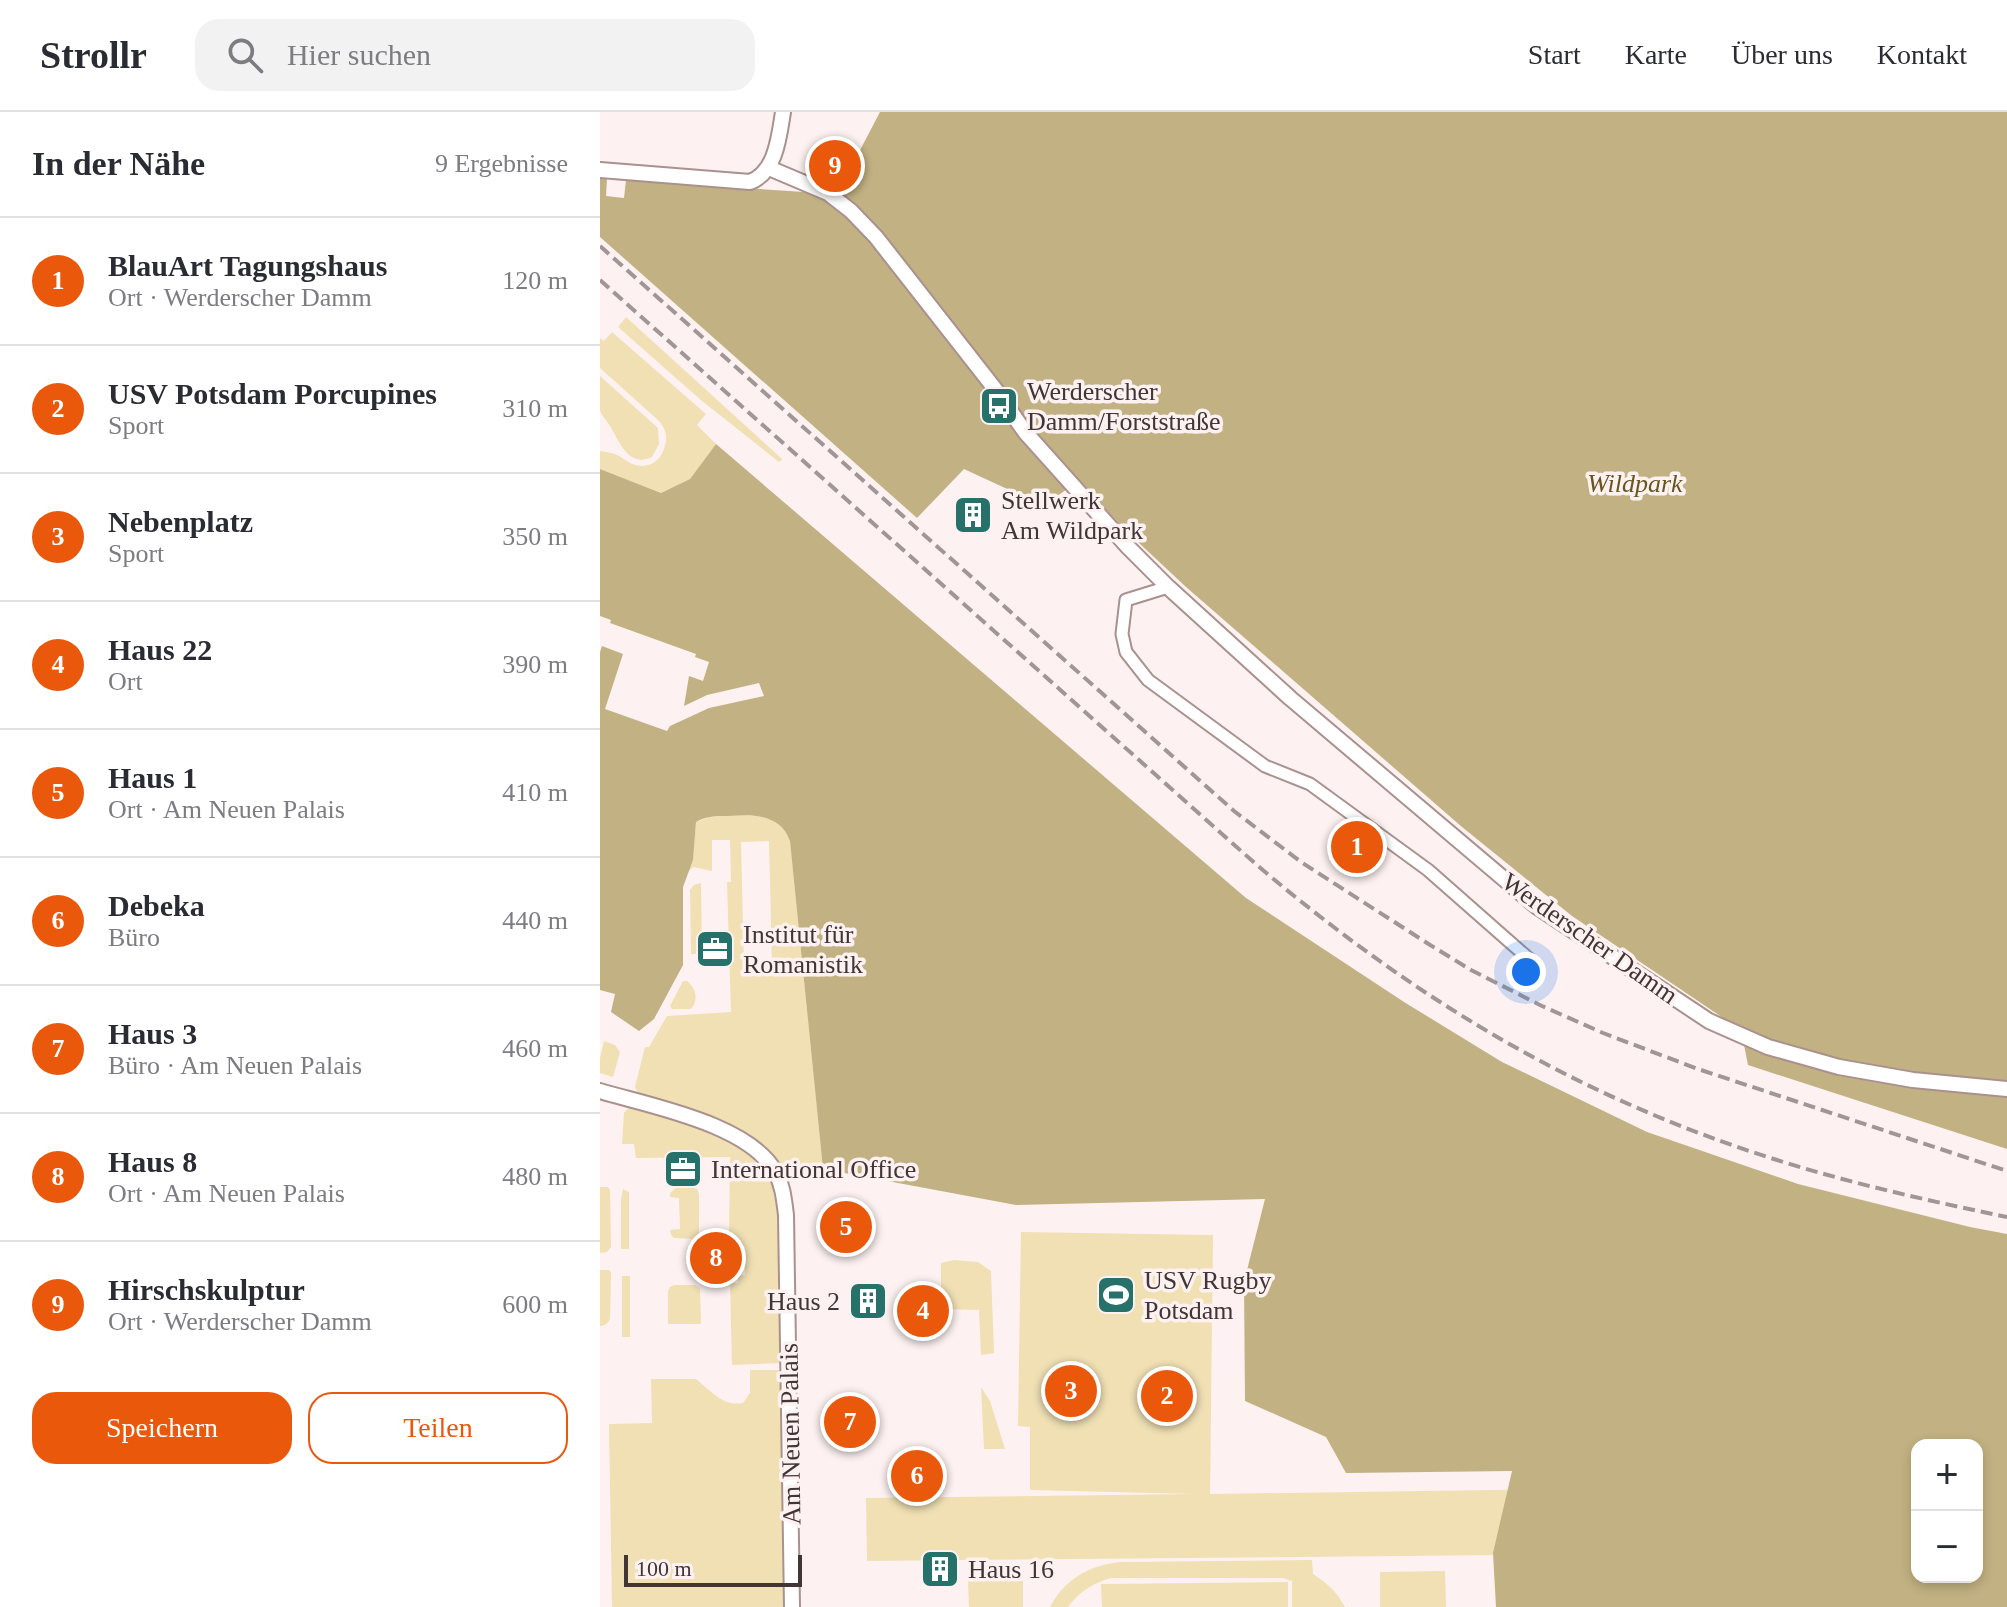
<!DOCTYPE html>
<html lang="de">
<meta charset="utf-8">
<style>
:root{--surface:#fff;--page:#f2f2f3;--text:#2b2b33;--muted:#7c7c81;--line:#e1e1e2;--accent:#ea580c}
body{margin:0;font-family:Georgia,serif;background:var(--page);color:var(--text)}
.controls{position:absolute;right:24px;bottom:24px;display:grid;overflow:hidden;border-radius:16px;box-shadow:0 4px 12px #0003}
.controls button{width:72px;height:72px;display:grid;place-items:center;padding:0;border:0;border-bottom:2px solid var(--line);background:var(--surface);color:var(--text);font:40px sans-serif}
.scale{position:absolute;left:24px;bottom:20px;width:178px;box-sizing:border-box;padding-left:8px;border:4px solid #413635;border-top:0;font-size:22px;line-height:28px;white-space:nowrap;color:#413635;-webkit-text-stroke:6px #fdf2f1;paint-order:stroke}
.you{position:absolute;left:926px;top:860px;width:28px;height:28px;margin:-20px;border:6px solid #fff;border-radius:50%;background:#1a73e8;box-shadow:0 0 0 12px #1a73e833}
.badge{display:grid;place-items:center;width:52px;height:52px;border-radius:50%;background:var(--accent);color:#fff;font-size:26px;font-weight:700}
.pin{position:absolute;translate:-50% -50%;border:4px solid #fff;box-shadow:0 2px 8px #0006}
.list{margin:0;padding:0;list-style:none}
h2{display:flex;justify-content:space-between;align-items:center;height:104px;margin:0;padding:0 32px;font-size:34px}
h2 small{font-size:26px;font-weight:400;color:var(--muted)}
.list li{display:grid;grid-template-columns:52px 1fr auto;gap:24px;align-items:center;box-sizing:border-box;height:128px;padding:0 32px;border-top:2px solid var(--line)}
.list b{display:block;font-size:30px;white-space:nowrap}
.list p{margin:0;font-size:26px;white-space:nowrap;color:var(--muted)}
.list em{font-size:26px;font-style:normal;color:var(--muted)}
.actions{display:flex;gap:16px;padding:24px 32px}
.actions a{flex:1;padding:18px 0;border:2px solid var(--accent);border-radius:24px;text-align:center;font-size:28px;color:var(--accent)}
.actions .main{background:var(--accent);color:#fff}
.icon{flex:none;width:44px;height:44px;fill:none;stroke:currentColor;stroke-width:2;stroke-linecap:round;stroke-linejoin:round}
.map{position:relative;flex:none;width:1407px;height:1495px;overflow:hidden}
header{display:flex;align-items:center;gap:48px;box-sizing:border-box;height:112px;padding:0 40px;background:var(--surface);border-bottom:2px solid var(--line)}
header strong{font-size:38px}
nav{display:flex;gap:44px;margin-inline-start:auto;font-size:28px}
.search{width:560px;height:72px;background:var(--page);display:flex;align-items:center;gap:20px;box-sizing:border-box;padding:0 28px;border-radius:24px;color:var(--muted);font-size:30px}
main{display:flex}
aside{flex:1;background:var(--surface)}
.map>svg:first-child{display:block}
.green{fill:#f0e0b4;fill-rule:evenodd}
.forest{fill:#c2b182;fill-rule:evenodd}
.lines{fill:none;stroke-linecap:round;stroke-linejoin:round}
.minor-casing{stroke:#aa918e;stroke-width:15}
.tertiary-casing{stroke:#aa918e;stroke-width:18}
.minor{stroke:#fff;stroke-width:11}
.tertiary{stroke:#fff;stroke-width:14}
.rail{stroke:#a19695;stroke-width:4;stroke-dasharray:12 6;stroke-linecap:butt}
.labels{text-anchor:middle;stroke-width:7;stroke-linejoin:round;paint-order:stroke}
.poi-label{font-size:26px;fill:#413635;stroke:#fdf2f1;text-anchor:start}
.park-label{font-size:26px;font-style:italic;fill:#68561e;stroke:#fdf2f1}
.street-label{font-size:26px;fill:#413635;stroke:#fdf2f1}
</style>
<header>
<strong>Strollr</strong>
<div class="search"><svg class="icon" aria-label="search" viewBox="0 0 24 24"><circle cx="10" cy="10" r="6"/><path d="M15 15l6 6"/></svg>Hier suchen</div>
<nav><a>Start</a><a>Karte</a><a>Über uns</a><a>Kontakt</a></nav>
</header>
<main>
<aside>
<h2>In der Nähe<small>9 Ergebnisse</small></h2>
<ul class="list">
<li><span class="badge">1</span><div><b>BlauArt Tagungshaus</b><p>Ort · Werderscher Damm</p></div><em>120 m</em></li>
<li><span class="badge">2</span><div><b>USV Potsdam Porcupines</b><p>Sport</p></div><em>310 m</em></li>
<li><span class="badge">3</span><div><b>Nebenplatz</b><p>Sport</p></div><em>350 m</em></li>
<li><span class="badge">4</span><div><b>Haus 22</b><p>Ort</p></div><em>390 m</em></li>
<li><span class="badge">5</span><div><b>Haus 1</b><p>Ort · Am Neuen Palais</p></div><em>410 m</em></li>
<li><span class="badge">6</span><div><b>Debeka</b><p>Büro</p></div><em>440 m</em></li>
<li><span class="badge">7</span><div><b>Haus 3</b><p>Büro · Am Neuen Palais</p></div><em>460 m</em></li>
<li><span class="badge">8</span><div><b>Haus 8</b><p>Ort · Am Neuen Palais</p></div><em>480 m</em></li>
<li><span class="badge">9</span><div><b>Hirschskulptur</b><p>Ort · Werderscher Damm</p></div><em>600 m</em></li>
</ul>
<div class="actions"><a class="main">Speichern</a><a>Teilen</a></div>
</aside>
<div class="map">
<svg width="1407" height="1495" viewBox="0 0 1407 1495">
<rect width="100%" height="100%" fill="#fdf2f1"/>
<!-- green -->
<path class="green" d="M 26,205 L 182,347 L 179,350 L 102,289 L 18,215 Z
M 12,220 L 106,302 L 97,313 L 116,332 L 90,367 L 61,381 L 0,357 L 0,339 C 6,340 14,341 19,344 C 23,346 26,349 30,351 C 46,359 62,350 65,333 C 68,324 65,316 59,309 L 0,256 L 0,226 L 4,229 Z
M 0,264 L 58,316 L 59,332 L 52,345 C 29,356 20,331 10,314 C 7,309 1,303 0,298 C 0,288 0,275 0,264 Z
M 134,703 C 157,703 182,704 190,728 L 223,1057 L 188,1071 C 184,1064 181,1056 176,1049 C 144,1006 86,996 38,981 L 35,975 L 45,935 L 49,935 L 67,904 L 131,900 L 127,770 L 131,770 L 130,728 L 112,728 L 112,759 L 93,755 L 88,760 L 93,748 L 96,710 L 110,705 ZM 169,729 L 172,854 L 144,855 L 141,730 Z
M 101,771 L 102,842 L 91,842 L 90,778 L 94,773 Z
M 83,869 L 87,869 C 96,876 99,888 91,897 L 72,897 L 70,894 Z
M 4,929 L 15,933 L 20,940 L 13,965 L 0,961 L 0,946 Z
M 31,993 C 78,1008 140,1018 168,1063 C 175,1075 178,1091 180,1105 L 182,1251 L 132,1253 L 130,1171 L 138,1171 L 138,1164 L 145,1163 L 145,1135 L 138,1134 L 138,1127 L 129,1127 L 130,1045 L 36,1046 L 34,1032 L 22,1032 L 24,1001 Z
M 0,1075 L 8,1075 L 10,1078 L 11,1135 L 7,1140 L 0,1141 Z
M 92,1075 L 97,1077 L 99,1082 L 99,1123 L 94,1127 L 74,1126 L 71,1123 L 70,1118 L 80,1117 L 79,1086 L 70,1085 L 70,1081 L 76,1076 Z
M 23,1077 L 29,1080 L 29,1137 L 21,1137 L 21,1088 Z
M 421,1120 L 613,1123 L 610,1382 L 1317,1372 L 1317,1439 L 267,1449 L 266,1386 L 594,1382 L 430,1378 L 430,1315 L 418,1314 Z
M 354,1148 L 378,1150 L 391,1159 L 394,1241 L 381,1243 L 379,1198 L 341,1197 L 341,1151 Z
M 0,1158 L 9,1158 L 11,1160 L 10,1207 C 8,1211 5,1214 0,1214 Z
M 22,1164 L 30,1164 L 30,1225 L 22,1225 Z
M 74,1173 L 95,1173 L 100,1176 L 101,1212 L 68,1212 L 68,1179 L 70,1175 Z
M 150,1258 L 180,1258 L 184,1495 L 12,1495 L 9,1312 L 52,1311 L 51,1267 L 96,1267 C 110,1278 123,1295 143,1291 L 150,1281 Z
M 381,1275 L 390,1289 L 405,1337 L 384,1337 Z
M 712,1448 L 713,1462 C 727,1471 737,1480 745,1495 L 692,1495 L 692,1469 L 683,1466 L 511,1466 C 493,1471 479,1480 468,1495 L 450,1495 C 464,1468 489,1453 520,1450 Z
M 845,1459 L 846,1495 L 780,1495 L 780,1460 Z
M 368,1469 L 423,1469 L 423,1495 L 369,1495 Z
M 688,1470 L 688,1495 L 502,1495 L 501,1472 Z"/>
<!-- forest -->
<path class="forest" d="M 280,0 L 1407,0 L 1407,1037 L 1148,953 L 1141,918 L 972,804 L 862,715 L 586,475 L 522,415 L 479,368 L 444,394 L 364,357 L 317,406 L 0,125 L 0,66 L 7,66 L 6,84 L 24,86 L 26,68 L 204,80 L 246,65 Z
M 116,332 L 646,786 L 804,890 L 902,950 L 1047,1020 L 1198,1072 L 1370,1115 L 1407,1122 L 1407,1495 L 896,1495 L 893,1441 L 912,1359 L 746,1361 L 726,1325 L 645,1289 L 644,1170 L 665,1087 L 416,1093 L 223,1057 L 190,729 C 181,702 152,702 128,704 C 117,704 106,704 96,710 L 93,748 L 83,775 L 83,853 L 54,907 L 39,919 L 11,900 L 15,882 L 0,878 L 0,540 L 2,534 L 23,542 L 5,597 L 67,619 L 70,614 L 109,596 L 164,584 L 159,571 L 107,583 L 84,594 L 89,564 L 103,569 L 109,550 L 95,545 L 96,542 L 10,511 L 11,508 L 0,504 L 0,357 L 61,381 L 90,367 ZM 1317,1333 L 1377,1333 L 1377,1465 L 1317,1465 Z"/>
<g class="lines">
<defs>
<path id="minor" d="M 568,475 L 526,488 L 522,522 L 526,540 L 548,568 L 665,654 L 710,672 L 828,758 L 936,853"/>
<path id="tertiary" d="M 169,56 L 228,81 L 251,99 L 276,125 L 395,277 L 425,320 L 528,435 L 568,475 L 690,586 L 936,794 L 1109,909 L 1168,935 L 1239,955 L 1313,968 L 1407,977
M 0,58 L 150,70 C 176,60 179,25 183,0
M 0,979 C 50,994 150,1012 176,1061 C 183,1074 184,1088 186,1103 L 192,1495"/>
</defs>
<!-- minor casing -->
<use href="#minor" class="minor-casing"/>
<!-- tertiary casing -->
<use href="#tertiary" class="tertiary-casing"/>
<!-- minor -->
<use href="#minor" class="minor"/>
<!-- tertiary -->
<use href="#tertiary" class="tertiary"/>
<!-- rail -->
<path class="rail" d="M 0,134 L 634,699 L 701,750 L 827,831 L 871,858 L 942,894 L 1003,921 L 1098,957 L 1407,1059
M 0,168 L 658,754 C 816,888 979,986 1177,1048 C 1253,1072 1330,1089 1407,1105"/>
</g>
<!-- icons -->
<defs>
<symbol id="bus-square" viewBox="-11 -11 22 22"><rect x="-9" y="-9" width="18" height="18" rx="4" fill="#27716b" stroke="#fdf2f1"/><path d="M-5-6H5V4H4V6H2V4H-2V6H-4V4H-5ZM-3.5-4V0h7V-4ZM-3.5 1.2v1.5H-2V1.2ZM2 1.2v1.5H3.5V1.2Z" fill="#fff"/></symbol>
<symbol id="building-square" viewBox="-11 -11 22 22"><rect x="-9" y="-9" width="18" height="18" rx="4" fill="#27716b" stroke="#fdf2f1"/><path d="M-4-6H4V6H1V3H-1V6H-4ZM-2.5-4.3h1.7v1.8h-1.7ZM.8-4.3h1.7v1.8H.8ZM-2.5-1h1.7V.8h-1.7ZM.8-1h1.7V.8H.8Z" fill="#fff"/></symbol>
<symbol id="office-square" viewBox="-11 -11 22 22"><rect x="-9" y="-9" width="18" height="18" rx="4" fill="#27716b" stroke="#fdf2f1"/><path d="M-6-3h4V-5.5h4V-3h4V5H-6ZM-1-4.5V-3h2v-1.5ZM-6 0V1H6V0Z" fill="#fff"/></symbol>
<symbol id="stadium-square" viewBox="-11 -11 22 22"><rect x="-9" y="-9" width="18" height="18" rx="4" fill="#27716b" stroke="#fdf2f1"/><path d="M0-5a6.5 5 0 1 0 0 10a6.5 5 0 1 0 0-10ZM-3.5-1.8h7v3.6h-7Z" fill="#fff"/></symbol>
</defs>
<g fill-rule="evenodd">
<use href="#bus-square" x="377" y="272" width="44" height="44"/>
<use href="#building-square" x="351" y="381" width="44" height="44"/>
<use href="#office-square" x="93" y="815" width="44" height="44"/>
<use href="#office-square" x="61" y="1035" width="44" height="44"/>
<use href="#stadium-square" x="494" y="1161" width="44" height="44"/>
<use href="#building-square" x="246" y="1167" width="44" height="44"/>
<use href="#building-square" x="318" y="1435" width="44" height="44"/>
</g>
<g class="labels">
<!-- poi labels -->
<g class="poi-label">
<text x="427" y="288">Werderscher<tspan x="427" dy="30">Damm/Forststraße</tspan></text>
<text x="401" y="397">Stellwerk<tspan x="401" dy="30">Am Wildpark</tspan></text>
<text x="143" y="831">Institut für<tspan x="143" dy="30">Romanistik</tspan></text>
<text x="111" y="1066">International Office</text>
<text x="544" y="1177">USV Rugby<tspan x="544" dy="30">Potsdam</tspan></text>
<text x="240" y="1198" text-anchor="end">Haus 2</text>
<text x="368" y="1466">Haus 16</text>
</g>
<!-- park labels -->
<g class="park-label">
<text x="1035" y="380">Wildpark</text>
</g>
<!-- street labels -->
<g class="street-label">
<text transform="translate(990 826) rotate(35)" y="9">Werderscher Damm</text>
<text transform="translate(190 1322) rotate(-91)" y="9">Am Neuen Palais</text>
</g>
</g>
</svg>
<div class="controls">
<button>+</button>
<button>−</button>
</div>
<div class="scale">100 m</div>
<div class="you"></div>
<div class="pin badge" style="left:757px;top:735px">1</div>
<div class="pin badge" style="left:567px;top:1284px">2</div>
<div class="pin badge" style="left:471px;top:1279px">3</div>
<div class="pin badge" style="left:323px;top:1199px">4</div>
<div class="pin badge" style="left:246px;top:1115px">5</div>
<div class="pin badge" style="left:317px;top:1364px">6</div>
<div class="pin badge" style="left:250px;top:1310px">7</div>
<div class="pin badge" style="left:116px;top:1146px">8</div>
<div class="pin badge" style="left:235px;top:54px">9</div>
</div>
</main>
